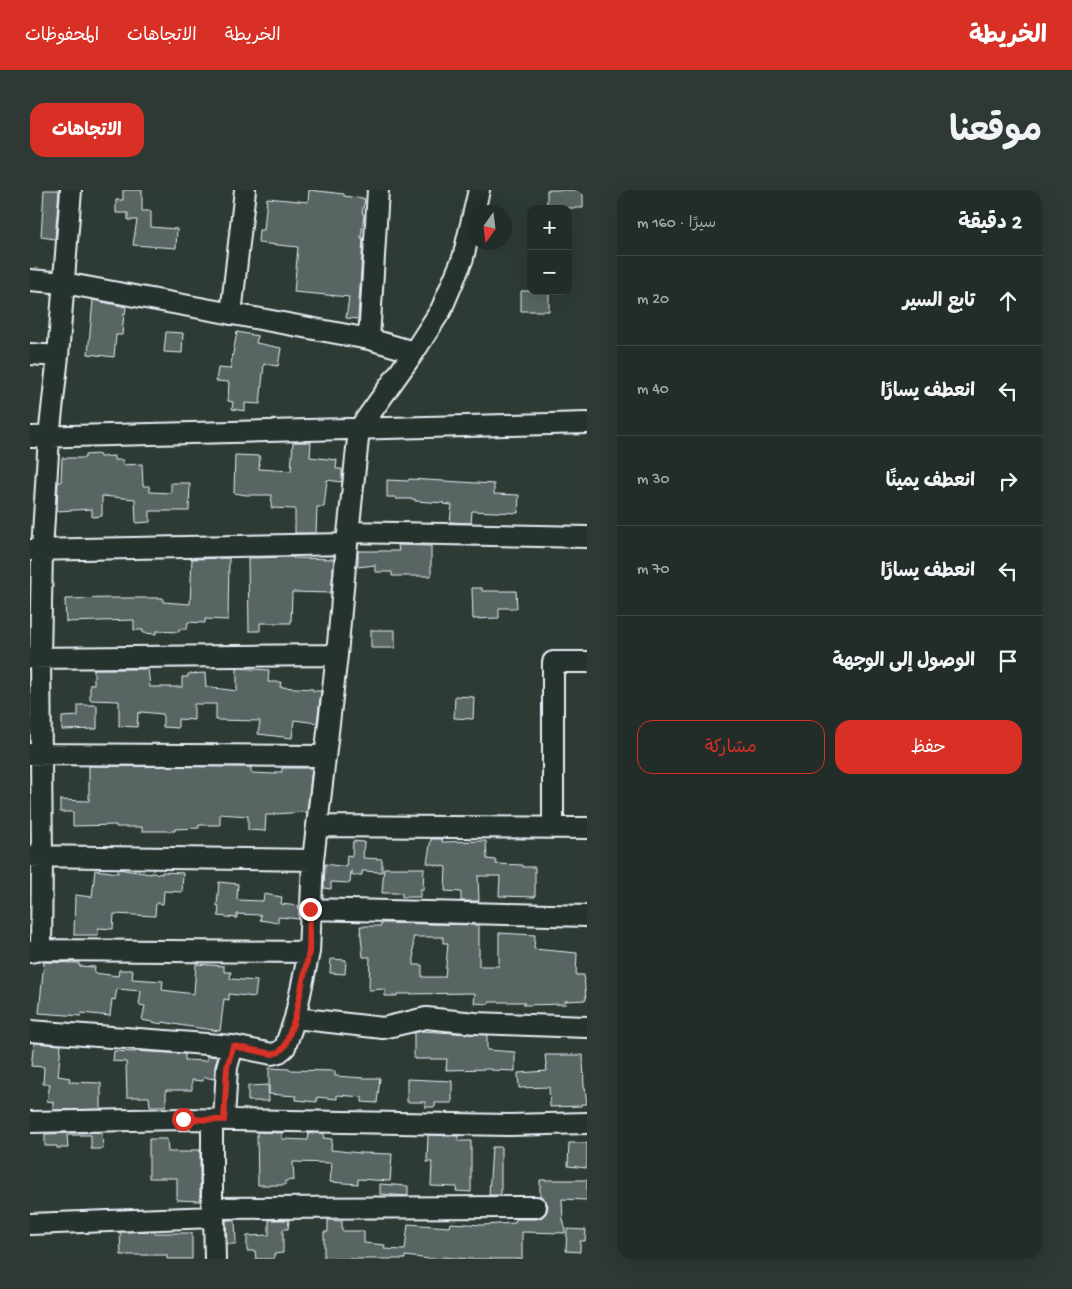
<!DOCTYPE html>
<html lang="ar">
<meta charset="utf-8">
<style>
:root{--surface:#222c28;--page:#2e3834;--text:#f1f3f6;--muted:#a2a7a8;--line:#3f4845;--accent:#d93025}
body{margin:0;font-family:"Gochi Hand","Playpen Sans Arabic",sans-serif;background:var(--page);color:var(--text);direction:rtl}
.controls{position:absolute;right:15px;top:15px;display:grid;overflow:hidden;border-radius:10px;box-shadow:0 5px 20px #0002}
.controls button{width:45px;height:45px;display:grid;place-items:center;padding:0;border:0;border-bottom:1px solid var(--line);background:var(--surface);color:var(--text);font:25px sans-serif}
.compass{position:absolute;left:437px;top:15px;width:45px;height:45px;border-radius:50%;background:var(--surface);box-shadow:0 5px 20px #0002;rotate:194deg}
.stop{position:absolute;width:15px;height:15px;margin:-11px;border:4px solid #d93025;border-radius:50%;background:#fff}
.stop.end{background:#d93025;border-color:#fff;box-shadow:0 1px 5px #0008}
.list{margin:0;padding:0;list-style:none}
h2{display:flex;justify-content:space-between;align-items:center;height:65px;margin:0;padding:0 20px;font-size:21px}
h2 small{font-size:16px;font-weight:400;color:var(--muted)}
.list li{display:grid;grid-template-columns:32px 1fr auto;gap:15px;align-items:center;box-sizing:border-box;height:90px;padding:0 20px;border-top:1px solid var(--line)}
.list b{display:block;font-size:19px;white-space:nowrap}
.list em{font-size:16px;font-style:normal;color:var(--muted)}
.actions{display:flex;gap:10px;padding:15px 20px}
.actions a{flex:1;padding:11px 0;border:1px solid var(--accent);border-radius:15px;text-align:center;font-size:18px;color:var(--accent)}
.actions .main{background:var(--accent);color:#fff}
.icon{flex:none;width:28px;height:28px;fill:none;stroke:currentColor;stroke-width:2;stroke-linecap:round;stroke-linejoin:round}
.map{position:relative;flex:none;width:557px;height:1069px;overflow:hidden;direction:ltr;border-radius:15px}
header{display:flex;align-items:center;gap:30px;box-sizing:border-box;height:70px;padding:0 25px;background:var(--accent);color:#fff}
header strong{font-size:24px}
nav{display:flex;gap:28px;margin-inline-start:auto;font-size:18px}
.intro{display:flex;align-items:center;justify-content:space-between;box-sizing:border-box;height:120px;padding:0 30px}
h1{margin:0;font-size:35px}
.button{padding:12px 22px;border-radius:15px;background:var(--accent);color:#fff;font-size:18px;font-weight:700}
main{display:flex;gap:30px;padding:0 30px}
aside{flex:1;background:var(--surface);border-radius:15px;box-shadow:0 5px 20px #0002}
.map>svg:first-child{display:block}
.building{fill:#596563;stroke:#e8f1f8;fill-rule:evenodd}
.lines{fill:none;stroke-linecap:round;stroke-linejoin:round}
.minor-casing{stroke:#e8f1f8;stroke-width:24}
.minor{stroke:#26332d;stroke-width:20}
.route{stroke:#d93025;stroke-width:6}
</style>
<header>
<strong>الخريطة</strong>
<nav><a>الخريطة</a><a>الاتجاهات</a><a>المحفوظات</a></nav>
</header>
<div class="intro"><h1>موقعنا</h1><a class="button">الاتجاهات</a></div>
<main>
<aside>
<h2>2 دقيقة<small>سيرًا · 160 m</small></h2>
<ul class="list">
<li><svg class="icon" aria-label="ahead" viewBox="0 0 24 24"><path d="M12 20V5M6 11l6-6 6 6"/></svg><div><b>تابع السير</b></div><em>20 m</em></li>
<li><svg class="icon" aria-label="left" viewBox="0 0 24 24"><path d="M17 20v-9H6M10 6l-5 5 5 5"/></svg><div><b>انعطف يسارًا</b></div><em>40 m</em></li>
<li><svg class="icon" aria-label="right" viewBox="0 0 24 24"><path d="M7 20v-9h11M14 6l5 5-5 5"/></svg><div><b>انعطف يمينًا</b></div><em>30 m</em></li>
<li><svg class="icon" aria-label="left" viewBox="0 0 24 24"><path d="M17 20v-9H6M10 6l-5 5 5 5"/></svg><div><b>انعطف يسارًا</b></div><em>70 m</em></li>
<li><svg class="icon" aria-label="arrive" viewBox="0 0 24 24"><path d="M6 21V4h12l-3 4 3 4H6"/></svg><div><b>الوصول إلى الوجهة</b></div></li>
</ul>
<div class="actions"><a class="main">حفظ</a><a>مشاركة</a></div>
</aside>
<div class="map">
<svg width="557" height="1069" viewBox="0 0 557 1069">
<rect width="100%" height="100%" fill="#2e3b35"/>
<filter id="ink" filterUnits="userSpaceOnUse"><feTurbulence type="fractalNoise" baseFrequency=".02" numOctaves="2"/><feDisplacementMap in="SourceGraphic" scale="10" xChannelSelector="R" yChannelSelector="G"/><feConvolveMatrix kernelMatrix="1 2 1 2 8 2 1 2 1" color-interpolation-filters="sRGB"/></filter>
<g filter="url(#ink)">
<!-- building -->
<path class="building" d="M 14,0 L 29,0 L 25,49 L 11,47 Z
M 93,0 L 112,0 L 112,21 L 121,21 L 121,37 L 147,39 L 146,58 L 103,55 L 107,30 L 98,30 L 98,23 L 86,23 L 86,10 L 93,10 Z
M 279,0 L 314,4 L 314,6 L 335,9 L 332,23 L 334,24 L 331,48 L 333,48 L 328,129 L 316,128 L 319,107 L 264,102 L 268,57 L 228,53 L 229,40 L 234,40 L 237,8 L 278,12 Z
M 517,0 L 553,0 L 553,18 L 517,18 Z
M 491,101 L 519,101 L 519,121 L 491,121 Z
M 63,110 L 96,117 L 95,124 L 94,123 L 92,145 L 86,145 L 84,167 L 58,164 Z
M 136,142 L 153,143 L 152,163 L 134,162 Z
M 207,142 L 228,146 L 226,153 L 251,158 L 248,176 L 234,174 L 230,214 L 215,213 L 215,221 L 202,219 L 203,212 L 198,211 L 199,192 L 186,191 L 188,178 L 200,179 Z
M 263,252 L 281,252 L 280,267 L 307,270 L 306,279 L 312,279 L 312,292 L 297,290 L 294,317 L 287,317 L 286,343 L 265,343 L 265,319 L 241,318 L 242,305 L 216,305 L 204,303 L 205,265 L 230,266 L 229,279 L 261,281 Z
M 69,264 L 70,267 L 84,266 L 84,270 L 93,270 L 93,275 L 112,274 L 113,296 L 119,296 L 120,302 L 141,303 L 141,293 L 160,293 L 159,321 L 120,321 L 120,332 L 106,333 L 105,309 L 72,306 L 72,326 L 62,327 L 62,319 L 27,321 L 28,292 L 31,292 L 32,268 L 55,268 L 55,265 Z
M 379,289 L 464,294 L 464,304 L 489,305 L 488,323 L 442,321 L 441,333 L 420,332 L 422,315 L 413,314 L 414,313 L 385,311 L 385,309 L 366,309 L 366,307 L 357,307 L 357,290 L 378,291 Z
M 368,355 L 401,356 L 401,386 L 362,386 L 362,382 L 345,382 L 345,375 L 328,377 L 328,361 L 369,361 Z
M 263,367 L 263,368 L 304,369 L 301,403 L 262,402 L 261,433 L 230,433 L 230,441 L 219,441 L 218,368 Z
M 199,368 L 198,430 L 175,429 L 175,433 L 158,432 L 157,439 L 149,439 L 149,442 L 126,441 L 126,444 L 113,443 L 113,440 L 104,440 L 104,430 L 36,432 L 35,409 L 83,408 L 133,408 L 133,412 L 160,414 L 162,369 Z
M 442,398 L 452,398 L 452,401 L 486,401 L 487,418 L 469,418 L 469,428 L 443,429 Z
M 341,440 L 365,440 L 365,458 L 341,458 Z
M 207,478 L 239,480 L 238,492 L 251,492 L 250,497 L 283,499 L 283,501 L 291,501 L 287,533 L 264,530 L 262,548 L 228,544 L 230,531 L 186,530 L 186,514 L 164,514 L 164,530 L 148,529 L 148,538 L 133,537 L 133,524 L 111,522 L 111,523 L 108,523 L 107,537 L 89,536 L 89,511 L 60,510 L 60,494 L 64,494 L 64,479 L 118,479 L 120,497 L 152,497 L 152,487 L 158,487 L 158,484 L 175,483 L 176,497 L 207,501 Z
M 425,506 L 444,507 L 443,529 L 424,528 Z
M 48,515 L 67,515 L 67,539 L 32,540 L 32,527 L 48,526 Z
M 59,576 L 221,577 L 221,583 L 246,584 L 246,582 L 252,582 L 252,578 L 282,578 L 277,622 L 244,624 L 244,625 L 236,625 L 235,641 L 218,640 L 218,626 L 190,624 L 190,635 L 169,635 L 169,638 L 145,639 L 145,641 L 112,641 L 112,637 L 86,637 L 86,635 L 43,636 L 43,622 L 30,622 L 30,610 L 59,611 Z
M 401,649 L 412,649 L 412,652 L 456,651 L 457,669 L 466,670 L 466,674 L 493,675 L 493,677 L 505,677 L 505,707 L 469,706 L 470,686 L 448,686 L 449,711 L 431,711 L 431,702 L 415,701 L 416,677 L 397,673 Z
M 323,651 L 334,652 L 333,668 L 352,669 L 352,682 L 332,681 L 332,685 L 322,685 L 322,681 L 321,681 L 320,693 L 301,692 L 301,699 L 294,698 L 295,674 L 316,677 L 317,665 L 322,666 Z
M 354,678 L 394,678 L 393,700 L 390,699 L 390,707 L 372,707 L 372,703 L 352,703 Z
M 88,679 L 121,684 L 121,683 L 132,684 L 132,682 L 153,683 L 152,702 L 134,701 L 133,714 L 126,713 L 125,726 L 84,724 L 83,739 L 68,738 L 68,745 L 44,745 L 45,705 L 62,707 L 65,680 L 88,683 Z
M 189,692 L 208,694 L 207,710 L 233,711 L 234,704 L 252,707 L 251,714 L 269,716 L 269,729 L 248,727 L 248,733 L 230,730 L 231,725 L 207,724 L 207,728 L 188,726 L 189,716 L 187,716 Z
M 351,733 L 449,735 L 449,776 L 469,776 L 469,743 L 505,745 L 504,759 L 547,763 L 546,785 L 554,785 L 556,810 L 535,811 L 536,814 L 494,815 L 494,812 L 459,812 L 459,814 L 444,813 L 445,803 L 374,804 L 367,804 L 367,806 L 355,806 L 355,799 L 339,800 L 340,767 L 333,767 L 330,736 L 351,736 ZM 383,747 L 413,747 L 413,753 L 418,753 L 415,787 L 392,787 L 392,775 L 384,775 Z
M 301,769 L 316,770 L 315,784 L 300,783 Z
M 14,772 L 49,773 L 49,776 L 65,777 L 64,783 L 88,786 L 89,780 L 103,780 L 102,789 L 133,791 L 132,800 L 164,804 L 166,774 L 194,776 L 194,782 L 201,782 L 200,789 L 227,791 L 225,807 L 199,804 L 199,810 L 194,809 L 190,841 L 155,836 L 133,832 L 132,834 L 112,830 L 115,816 L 109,815 L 111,801 L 87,799 L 85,810 L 82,809 L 80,826 L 52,823 L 51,826 L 9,823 Z
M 392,841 L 457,845 L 457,860 L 485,862 L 485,881 L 461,880 L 461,879 L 416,880 L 417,869 L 384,869 L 384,843 Z
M 4,853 L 31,855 L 28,886 L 40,888 L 39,892 L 71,893 L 71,919 L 23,920 L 23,912 L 17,911 L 20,894 L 13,894 L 14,877 L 1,876 Z
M 84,861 L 105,862 L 105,861 L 155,864 L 155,870 L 177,871 L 177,866 L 188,867 L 185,876 L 184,889 L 174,887 L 173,891 L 162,890 L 162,900 L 136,900 L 136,916 L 120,916 L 119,907 L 97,907 L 96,872 L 83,871 Z
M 515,865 L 553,865 L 554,897 L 555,897 L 557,914 L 551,914 L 551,916 L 520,917 L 519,897 L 489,898 L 488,883 L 517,881 Z
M 239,878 L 259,879 L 259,880 L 305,881 L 305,886 L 334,888 L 350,888 L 347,913 L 332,912 L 332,907 L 307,905 L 307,909 L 287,907 L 287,912 L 266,910 L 266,906 L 239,904 Z
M 377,889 L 422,891 L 422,913 L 405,913 L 405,917 L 395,917 L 395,912 L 377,912 Z
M 238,895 L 239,911 L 218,911 L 218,896 Z
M 72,942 L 73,959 L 61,959 L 61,945 L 37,945 L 38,958 L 27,958 L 27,956 L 15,956 L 15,944 Z
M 227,942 L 252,943 L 252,949 L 278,950 L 279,943 L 294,943 L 293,948 L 302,949 L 301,960 L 330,963 L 362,964 L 360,991 L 328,989 L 328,994 L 300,992 L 302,973 L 263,972 L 264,990 L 255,991 L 255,995 L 228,995 Z
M 398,945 L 428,946 L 428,951 L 441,951 L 441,1002 L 426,1001 L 427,997 L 401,996 L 402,972 L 397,972 Z
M 119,949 L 137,949 L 138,962 L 161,962 L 161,960 L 170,960 L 170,1011 L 147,1010 L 147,988 L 119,988 Z
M 539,953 L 557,953 L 557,978 L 538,976 Z
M 462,957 L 471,957 L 471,1005 L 459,1005 Z
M 510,990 L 557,990 L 557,1010 L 532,1009 L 533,1031 L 534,1031 L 535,1043 L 492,1042 L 492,1069 L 438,1069 L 413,1067 L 412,1069 L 400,1069 L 375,1066 L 375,1069 L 294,1069 L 294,1042 L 298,1042 L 298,1030 L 312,1031 L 312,1041 L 334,1041 L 334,1053 L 355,1055 L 354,1059 L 375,1060 L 378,1034 L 419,1037 L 420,1033 L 453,1035 L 485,1033 L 486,1029 L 506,1029 L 512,1027 L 516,1023 L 518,1016 L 516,1011 L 510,1006 Z
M 350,994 L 378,996 L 378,1006 L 350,1004 Z
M 196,1030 L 205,1030 L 206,1054 L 197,1054 Z
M 239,1030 L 259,1030 L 258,1039 L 253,1039 L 253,1063 L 244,1064 L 244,1069 L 226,1069 L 225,1061 L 217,1061 L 217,1046 L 239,1045 Z
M 537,1039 L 556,1040 L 555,1051 L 550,1051 L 550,1062 L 536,1061 Z
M 124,1041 L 124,1043 L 162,1043 L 162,1069 L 137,1069 L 137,1065 L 91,1065 L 90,1042 Z"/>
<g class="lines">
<defs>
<path id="minor" d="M 0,90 L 34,93 L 339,149 L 384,162
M 201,124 L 215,0
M 339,149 L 348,0
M 0,164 L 28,166
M 0,247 L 557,233
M 318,342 L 557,347
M 0,360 L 317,354
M 0,468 L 307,465
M 0,564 L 295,566
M 287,636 L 557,638
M 523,638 L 523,472 L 557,472
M 0,666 L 283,670
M 280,719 L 557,726
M 11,760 L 12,667 L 10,469 L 12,360 L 19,247 L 28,166 L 41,0
M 0,762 L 11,760 L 279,762
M 265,828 L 353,838 L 396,828 L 445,833 L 557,837
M 0,841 L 203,856 L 242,864 L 249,862 L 255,857 L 265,828 L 279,762 L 283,670 L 307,465 L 317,354 L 329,239 L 384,162 L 411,120 L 433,68 L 449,0
M 182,930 L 182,1018 L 184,1027 L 185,1069
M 194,930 L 197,877 L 203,856
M 0,932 L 153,929 L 479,935 L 557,933
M 182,1018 L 506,1017
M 0,1034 L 184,1027"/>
</defs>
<!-- minor casing -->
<use href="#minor" class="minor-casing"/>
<!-- minor -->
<use href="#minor" class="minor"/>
</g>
</g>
<g class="lines" filter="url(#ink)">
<!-- route -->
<path class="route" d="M 153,929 L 194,930 L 197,877 L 203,856 L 242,864 L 249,862 L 255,856 L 265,828 L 279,762 L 280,719"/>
</g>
</svg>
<div class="controls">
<button>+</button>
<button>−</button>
</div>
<svg class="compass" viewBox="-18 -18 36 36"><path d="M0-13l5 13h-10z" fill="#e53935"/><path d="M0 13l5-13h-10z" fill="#a2a7a8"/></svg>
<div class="stop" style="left:153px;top:929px"></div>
<div class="stop end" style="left:280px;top:719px"></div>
</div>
</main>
